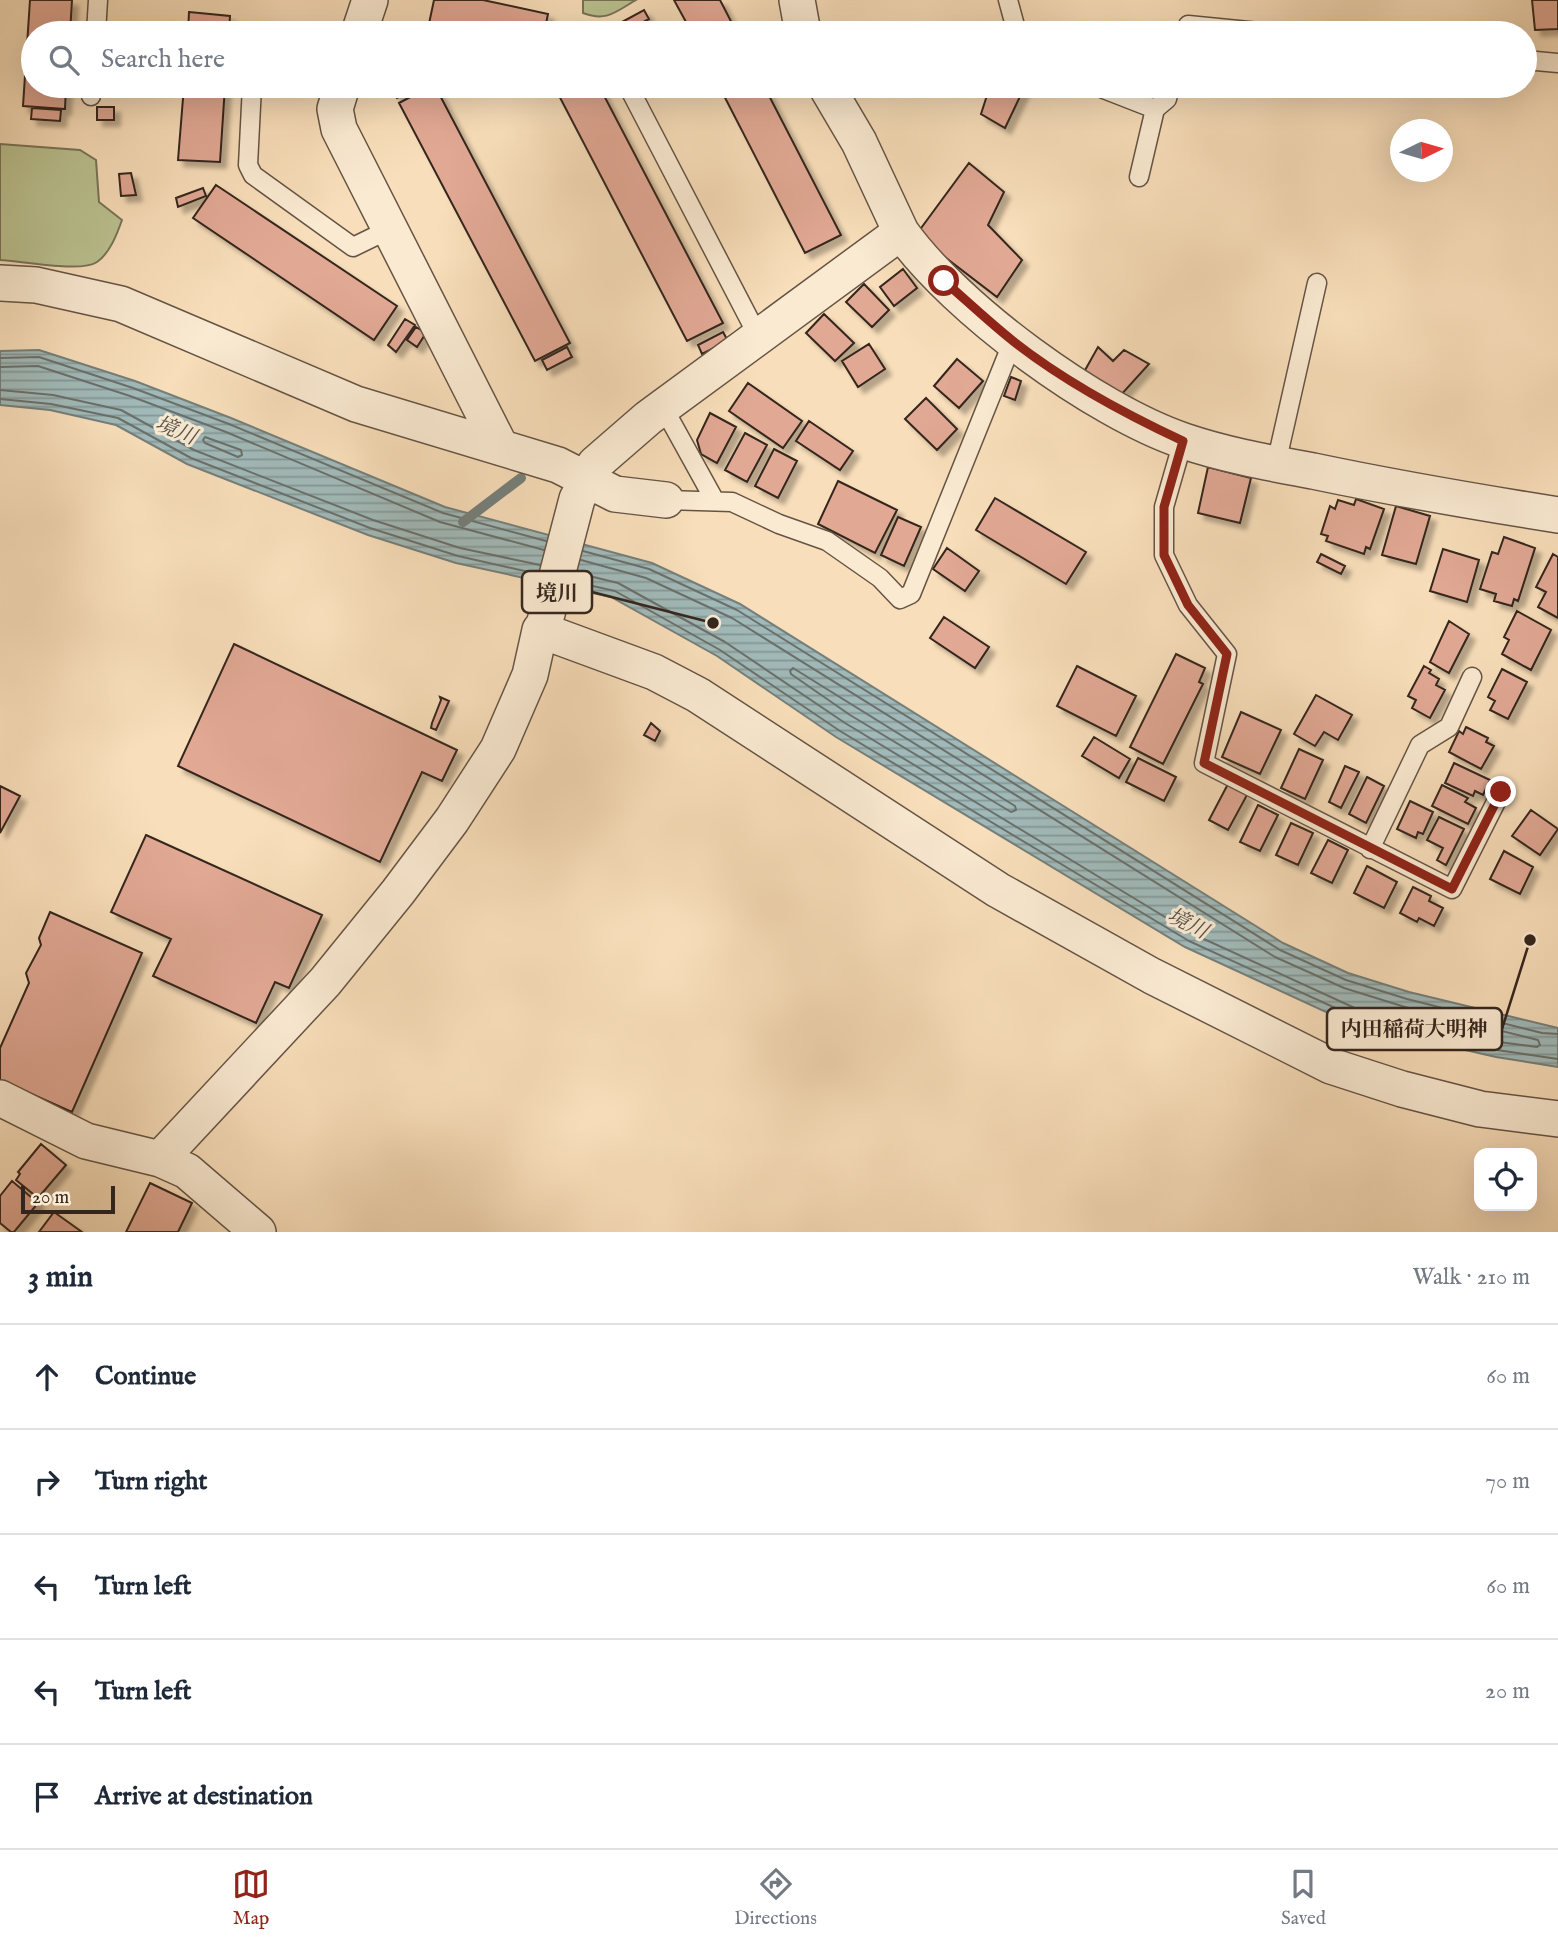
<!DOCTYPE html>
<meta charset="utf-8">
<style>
:root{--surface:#fff;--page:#f2f2f3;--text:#1f2937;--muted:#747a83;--line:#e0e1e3;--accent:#8f2418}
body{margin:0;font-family:"IM FELL English","Noto Serif JP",serif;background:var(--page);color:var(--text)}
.controls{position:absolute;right:21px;bottom:21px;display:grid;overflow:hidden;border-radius:14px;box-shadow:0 7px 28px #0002}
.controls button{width:63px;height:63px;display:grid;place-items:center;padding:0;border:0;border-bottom:2px solid var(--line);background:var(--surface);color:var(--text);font:35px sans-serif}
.compass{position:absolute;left:1390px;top:119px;width:63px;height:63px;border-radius:50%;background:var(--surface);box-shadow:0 7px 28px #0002;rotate:85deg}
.scale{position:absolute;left:21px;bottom:18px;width:94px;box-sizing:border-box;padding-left:7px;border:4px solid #34261e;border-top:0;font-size:19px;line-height:24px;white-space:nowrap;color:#34261e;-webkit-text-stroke:5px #faead2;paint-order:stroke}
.stop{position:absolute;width:21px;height:21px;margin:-16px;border:5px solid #8f2418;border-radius:50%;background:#fff}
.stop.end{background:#8f2418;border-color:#fff;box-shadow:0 2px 7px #0008}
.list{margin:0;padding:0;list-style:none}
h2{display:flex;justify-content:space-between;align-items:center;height:91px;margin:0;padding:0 28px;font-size:30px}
h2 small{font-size:23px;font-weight:400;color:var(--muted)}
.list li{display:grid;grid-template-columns:46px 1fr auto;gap:21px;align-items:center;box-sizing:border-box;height:105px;padding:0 28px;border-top:2px solid var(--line)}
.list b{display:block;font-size:26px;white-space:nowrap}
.list em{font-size:23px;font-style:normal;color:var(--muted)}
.icon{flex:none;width:38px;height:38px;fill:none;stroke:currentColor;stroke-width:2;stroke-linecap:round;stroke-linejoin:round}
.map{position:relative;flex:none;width:1558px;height:1232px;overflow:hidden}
.search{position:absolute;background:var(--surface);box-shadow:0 7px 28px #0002;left:21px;right:21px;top:21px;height:77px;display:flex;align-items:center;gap:18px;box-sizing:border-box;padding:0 24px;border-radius:38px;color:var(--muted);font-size:26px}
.sheet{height:616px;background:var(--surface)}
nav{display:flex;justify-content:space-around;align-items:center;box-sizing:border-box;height:98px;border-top:2px solid var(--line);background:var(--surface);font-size:19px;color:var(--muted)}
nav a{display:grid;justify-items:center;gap:4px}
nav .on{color:var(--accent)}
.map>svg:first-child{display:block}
.green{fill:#bbc291;stroke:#787458;stroke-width:2}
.water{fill:url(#water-rules);stroke:#757f7b;stroke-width:2}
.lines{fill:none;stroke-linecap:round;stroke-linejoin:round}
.shore{stroke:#6a706c;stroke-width:2}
.stream{stroke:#757f7b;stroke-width:10}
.building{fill:#e1a894;stroke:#34261e;stroke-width:2;filter:url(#shadow)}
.service-casing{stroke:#655445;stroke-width:21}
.minor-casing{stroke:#655445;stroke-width:38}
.service{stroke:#faead2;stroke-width:18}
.minor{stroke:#faead2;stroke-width:35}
.route{stroke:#8f2418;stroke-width:9}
.labels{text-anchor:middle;stroke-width:6;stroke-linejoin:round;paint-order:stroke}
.water-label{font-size:21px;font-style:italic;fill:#55524c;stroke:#faead2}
.leader{fill:none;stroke:#34261e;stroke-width:2.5}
.callout-dot{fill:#34261e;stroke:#faead2;stroke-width:2.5}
.callout{fill:#faead2;stroke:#34261e;stroke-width:2.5}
.callout-label{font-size:21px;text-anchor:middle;font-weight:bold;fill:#34261e}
</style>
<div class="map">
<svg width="1558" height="1232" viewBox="0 0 1558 1232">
<defs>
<pattern id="water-rules" width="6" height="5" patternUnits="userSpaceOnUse" patternTransform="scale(1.75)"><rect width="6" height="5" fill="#a1bab9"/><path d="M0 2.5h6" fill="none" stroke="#849796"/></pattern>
<filter id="shadow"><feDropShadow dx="6" dy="6" stdDeviation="2" flood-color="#0004"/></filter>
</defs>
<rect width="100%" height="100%" fill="#f8deba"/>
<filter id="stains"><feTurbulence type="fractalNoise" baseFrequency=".00286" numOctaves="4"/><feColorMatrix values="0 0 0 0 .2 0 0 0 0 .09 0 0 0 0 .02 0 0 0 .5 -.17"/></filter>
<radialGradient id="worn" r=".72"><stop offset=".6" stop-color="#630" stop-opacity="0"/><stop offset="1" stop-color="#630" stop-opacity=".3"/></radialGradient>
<!-- green -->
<path class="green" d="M 583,0 L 636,0 C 615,12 607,22 583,13 Z
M 0,144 L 80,150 L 96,160 L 99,202 L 122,220 C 117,234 110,253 97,262 C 81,273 22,261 0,260 Z"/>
<!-- water -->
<path class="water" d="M 39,350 L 135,381 L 231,418 L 445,507 L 652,563 L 740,604 L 1283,943 L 1348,973 L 1409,992 L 1558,1028 L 1558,1067 L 1496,1057 L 1352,1024 L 1185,947 L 836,737 L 717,656 L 611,597 L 456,563 L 368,535 L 187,464 L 116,425 L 50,410 L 0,405 L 0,351 Z"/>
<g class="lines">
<!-- shore -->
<path class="shore" d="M 0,358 L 39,357 L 133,388 L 229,424 L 443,513 L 546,541
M 0,367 L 38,366 L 130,396 L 226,432 L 440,522 L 544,550
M 0,390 L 53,395 L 121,410 L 194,450 L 373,520 L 460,548 L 540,565
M 0,399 L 51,404 L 118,418 L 191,458 L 370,528 L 458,556 L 538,574
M 205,437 L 241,450 L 242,455 L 238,457 L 205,443 L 203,440 Z
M 583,551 L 649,569 L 737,610 L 1280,950 L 1346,980 L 1407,999 L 1542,1033 L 1558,1034
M 577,573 L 618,583 L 725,642 L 845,723 L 1193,934 L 1357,1009 L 1499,1042 L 1537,1047 L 1540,1045 L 1538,1040 L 1405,1007 L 1344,988 L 1275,957 L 732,618 L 646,578 L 581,560
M 575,582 L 615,591 L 720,650 L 840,731 L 1189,941 L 1355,1017 L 1497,1050 L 1558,1059
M 793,668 L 1015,806 L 1016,810 L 1011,812 L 850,715 L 791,674 L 790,671 Z"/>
<!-- stream -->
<path class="stream" d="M 463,522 L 521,478"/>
</g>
<!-- building -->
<path class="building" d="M 30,0 L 72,0 L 70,33 L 33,33 L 33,86 L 66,86 L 65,109 L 23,106 Z
M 434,0 L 483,0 L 548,14 L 544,33 L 427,33 Z
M 674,0 L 720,0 L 737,33 L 692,33 Z
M 1532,0 L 1558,0 L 1558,29 L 1535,30 Z
M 644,10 L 649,19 L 623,33 L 614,33 L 611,28 Z
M 189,12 L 230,16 L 229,33 L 188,33 Z
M 184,86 L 225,86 L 220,162 L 178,160 Z
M 393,86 L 422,86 L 397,98 L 391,87 Z
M 431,86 L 435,86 L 570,343 L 535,361 L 399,103 Z
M 559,86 L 599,86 L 723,323 L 687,341 L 555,88 Z
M 719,86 L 764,86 L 841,235 L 805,253 Z
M 990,86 L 1025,86 L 1005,128 L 981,114 Z
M 97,107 L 114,107 L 114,120 L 97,120 Z
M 32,108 L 61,110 L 60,121 L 31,119 Z
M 969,163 L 1004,192 L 988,225 L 1022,260 L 997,297 L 916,235 Z
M 131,173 L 136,195 L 121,196 L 119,174 Z
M 216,185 L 397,306 L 374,340 L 193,218 Z
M 203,188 L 206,196 L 178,207 L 176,198 Z
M 903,269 L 917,288 L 894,306 L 880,287 Z
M 864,284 L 889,310 L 872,327 L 846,302 Z
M 824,314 L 854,343 L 835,361 L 806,333 Z
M 405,319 L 415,325 L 396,352 L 388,345 Z
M 416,327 L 426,333 L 417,347 L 407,340 Z
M 723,332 L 728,341 L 702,354 L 698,345 Z
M 869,344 L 885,369 L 858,387 L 842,361 Z
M 567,347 L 572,357 L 547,370 L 542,360 Z
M 1098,347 L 1113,361 L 1124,350 L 1149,364 L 1120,396 L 1084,372 Z
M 957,359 L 983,381 L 959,408 L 934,386 Z
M 1011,377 L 1021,381 L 1015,400 L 1004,396 Z
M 748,383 L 802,421 L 783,448 L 729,411 Z
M 926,398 L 957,429 L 937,450 L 905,419 Z
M 710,413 L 736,427 L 717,463 L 701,454 L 697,440 Z
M 809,421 L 853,451 L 840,470 L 796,441 Z
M 745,433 L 767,445 L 747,482 L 725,470 Z
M 774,449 L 797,461 L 778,498 L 755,486 Z
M 1208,467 L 1251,478 L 1240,523 L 1198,513 Z
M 838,481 L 897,510 L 875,553 L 818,524 Z
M 995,498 L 1086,552 L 1066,584 L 976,530 Z
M 1356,499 L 1384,509 L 1370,549 L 1366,547 L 1364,554 L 1326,541 L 1328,536 L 1321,534 L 1330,506 L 1335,509 L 1338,500 L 1354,505 Z
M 1396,506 L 1430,516 L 1416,564 L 1382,555 Z
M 898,517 L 921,527 L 904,566 L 881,555 Z
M 1504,537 L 1535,548 L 1518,601 L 1514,599 L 1512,606 L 1494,601 L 1496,594 L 1480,589 L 1492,552 L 1498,554 Z
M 947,548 L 979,571 L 965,591 L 933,569 Z
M 1443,549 L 1479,560 L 1467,602 L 1430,591 Z
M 1321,554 L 1345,566 L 1341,574 L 1317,562 Z
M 1553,554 L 1558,557 L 1558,618 L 1538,607 L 1546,592 L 1536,587 Z
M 1517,611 L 1551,630 L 1531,670 L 1502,654 L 1509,640 L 1504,637 Z
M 944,617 L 989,647 L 975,668 L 930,638 Z
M 1449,621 L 1469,634 L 1449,673 L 1430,662 Z
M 234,644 L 457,750 L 442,781 L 422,772 L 380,862 L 178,766 Z
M 1176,654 L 1205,668 L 1199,682 L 1203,684 L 1163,764 L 1130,747 Z
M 1077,666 L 1136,696 L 1116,736 L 1057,706 Z
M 1424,666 L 1431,670 L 1429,673 L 1439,679 L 1436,685 L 1445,690 L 1430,718 L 1412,708 L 1416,700 L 1408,696 Z
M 1502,669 L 1527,682 L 1508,719 L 1490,710 L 1495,701 L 1488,697 Z
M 1316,695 L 1352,715 L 1338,740 L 1324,732 L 1315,746 L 1294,734 Z
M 440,697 L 449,701 L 436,730 L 431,728 L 432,723 L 441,700 Z
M 1241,712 L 1281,730 L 1260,774 L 1222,757 Z
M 651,723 L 660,731 L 655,741 L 644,735 Z
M 1466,727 L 1488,738 L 1486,742 L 1494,746 L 1481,769 L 1449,752 L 1459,731 L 1463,734 Z
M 1094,737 L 1130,759 L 1119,778 L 1082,756 Z
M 1299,749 L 1323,760 L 1305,799 L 1281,788 Z
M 1138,758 L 1176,777 L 1164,801 L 1126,782 Z
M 1454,763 L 1490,780 L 1483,795 L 1475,791 L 1473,796 L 1445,783 Z
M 1345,766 L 1359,772 L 1341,808 L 1329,802 Z
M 1367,777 L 1384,786 L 1366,823 L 1349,814 Z
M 1228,784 L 1247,795 L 1228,830 L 1209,820 Z
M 1442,785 L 1468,798 L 1465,802 L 1476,808 L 1468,824 L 1432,806 Z
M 0,786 L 20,796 L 0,833 Z
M 1410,801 L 1433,812 L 1423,834 L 1418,832 L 1416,838 L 1397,829 Z
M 1258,805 L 1278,815 L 1260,851 L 1240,842 Z
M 1531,810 L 1558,829 L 1540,855 L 1512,836 Z
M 1439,817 L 1464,829 L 1446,865 L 1437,860 L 1443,848 L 1427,840 Z
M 1291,823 L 1313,833 L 1298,865 L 1276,855 Z
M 146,835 L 322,915 L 289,988 L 275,982 L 256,1023 L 153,976 L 171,939 L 111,912 Z
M 1328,840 L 1348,850 L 1332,883 L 1311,873 Z
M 1504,851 L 1533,867 L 1520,894 L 1490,879 Z
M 1367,866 L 1397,882 L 1384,908 L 1354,893 Z
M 1413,887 L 1431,896 L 1429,901 L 1443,908 L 1434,926 L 1419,918 L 1417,922 L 1400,913 Z
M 50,912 L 142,953 L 72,1112 L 0,1080 L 0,1048 L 29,983 L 26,973 L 41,945 L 39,938 Z
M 41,1144 L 66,1165 L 38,1198 L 16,1180 L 20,1174 L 18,1172 Z
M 12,1181 L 38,1203 L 14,1232 L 11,1232 L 0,1223 L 0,1196 Z
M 150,1183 L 192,1203 L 178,1232 L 126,1232 Z
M 54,1212 L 82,1232 L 39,1232 Z"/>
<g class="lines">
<defs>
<path id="service" d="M 1008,0 L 1017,33
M 96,33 L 98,0
M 1186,33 L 1188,25 L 1269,33
M 1525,60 L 1558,63
M 252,86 L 248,165 L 253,175 L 353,247 L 390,229
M 628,86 L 758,336
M 1096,86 L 1155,109
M 91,96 L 91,86
M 1139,177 L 1155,109 L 1167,99 L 1170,86
M 663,407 L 715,501
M 1183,441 L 1164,507 L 1164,555 L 1188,605 L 1227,654 L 1204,763 L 1452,889 L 1501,792
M 1276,464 L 1317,283
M 666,500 L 732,502 L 779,524 L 827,541 L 880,578 L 900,599 L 911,594 L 1013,341
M 1370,849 L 1420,745 L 1449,727 L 1472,677"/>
<path id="minor" d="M 797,0 L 803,33
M 359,33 L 370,0
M 342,86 L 335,109 L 339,129 L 500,446
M 826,86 L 859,142 L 901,232 C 956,309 1095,411 1184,441 C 1225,455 1270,463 1313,471 C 1394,488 1476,502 1558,515
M 0,283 L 36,285 L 121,304 L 356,404 L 558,465 L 615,494 L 666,500
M 540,630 L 654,672 L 698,695 L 998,890 L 1152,976 L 1331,1066 L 1402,1089 L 1480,1109 L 1558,1119
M 0,1098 L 86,1141 L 160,1159 L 187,1171 L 258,1232
M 160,1159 L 325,982 L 398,892 L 452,820 L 498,749 L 530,675 L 540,630 L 544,625 L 577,499 L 595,464 L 648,418 L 901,232"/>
</defs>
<!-- service casing -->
<use href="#service" class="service-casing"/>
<!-- minor casing -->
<use href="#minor" class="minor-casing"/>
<!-- service -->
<use href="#service" class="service"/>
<!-- minor -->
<use href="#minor" class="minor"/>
</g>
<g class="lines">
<!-- route -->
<path class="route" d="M 944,281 C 967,301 989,322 1013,341 C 1065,382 1123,413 1183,441 L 1164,507 L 1164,555 L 1188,605 L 1227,654 L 1204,763 L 1452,889 L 1501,792"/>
</g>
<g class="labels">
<!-- water labels -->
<g class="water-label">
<text transform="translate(176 430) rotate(22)" y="7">境川</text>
<text transform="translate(1188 923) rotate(27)" y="7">境川</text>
</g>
</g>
<!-- callouts -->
<path class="leader" d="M713 623L592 592M1530 940L1502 1029"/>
<g class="callout-dot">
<circle cx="713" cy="623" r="7"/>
<circle cx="1530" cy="940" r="7"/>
</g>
<g class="callout">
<rect x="522" y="571" width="70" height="42" rx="7"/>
<rect x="1327" y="1008" width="175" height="42" rx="7"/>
</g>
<g class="callout-label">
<text x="557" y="600">境川</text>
<text x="1414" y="1036">内田稲荷大明神</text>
</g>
<rect width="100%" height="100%" filter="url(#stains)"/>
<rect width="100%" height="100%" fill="url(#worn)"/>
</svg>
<div class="controls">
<button><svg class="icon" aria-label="locate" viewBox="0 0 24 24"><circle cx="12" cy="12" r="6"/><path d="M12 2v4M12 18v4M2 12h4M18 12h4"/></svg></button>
</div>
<svg class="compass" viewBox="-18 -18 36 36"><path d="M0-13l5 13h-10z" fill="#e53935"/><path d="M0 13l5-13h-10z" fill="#747a83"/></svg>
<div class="scale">20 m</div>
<div class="stop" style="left:944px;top:281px"></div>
<div class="stop end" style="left:1501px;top:792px"></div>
<div class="search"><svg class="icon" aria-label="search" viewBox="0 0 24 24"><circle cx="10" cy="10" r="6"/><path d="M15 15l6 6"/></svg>Search here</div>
</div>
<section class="sheet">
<h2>3 min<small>Walk · 210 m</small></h2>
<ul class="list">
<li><svg class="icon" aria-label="ahead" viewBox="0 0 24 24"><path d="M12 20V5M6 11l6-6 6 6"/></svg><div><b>Continue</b></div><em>60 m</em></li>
<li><svg class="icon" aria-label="right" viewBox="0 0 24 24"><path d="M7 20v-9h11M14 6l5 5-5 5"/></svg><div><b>Turn right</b></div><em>70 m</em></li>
<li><svg class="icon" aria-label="left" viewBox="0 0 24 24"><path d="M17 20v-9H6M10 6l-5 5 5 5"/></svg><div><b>Turn left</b></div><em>60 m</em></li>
<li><svg class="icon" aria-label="left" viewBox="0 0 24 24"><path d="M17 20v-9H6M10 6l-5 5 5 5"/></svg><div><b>Turn left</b></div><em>20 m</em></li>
<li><svg class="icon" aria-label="arrive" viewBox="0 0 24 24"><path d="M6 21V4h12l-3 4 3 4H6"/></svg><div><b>Arrive at destination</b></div></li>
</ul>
</section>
<nav>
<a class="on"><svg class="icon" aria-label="map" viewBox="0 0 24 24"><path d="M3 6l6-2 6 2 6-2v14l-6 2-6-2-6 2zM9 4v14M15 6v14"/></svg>Map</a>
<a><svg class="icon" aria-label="directions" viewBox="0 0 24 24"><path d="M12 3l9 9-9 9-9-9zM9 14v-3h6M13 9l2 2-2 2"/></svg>Directions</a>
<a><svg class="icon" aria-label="saved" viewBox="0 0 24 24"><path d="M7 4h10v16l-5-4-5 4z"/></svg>Saved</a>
</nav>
